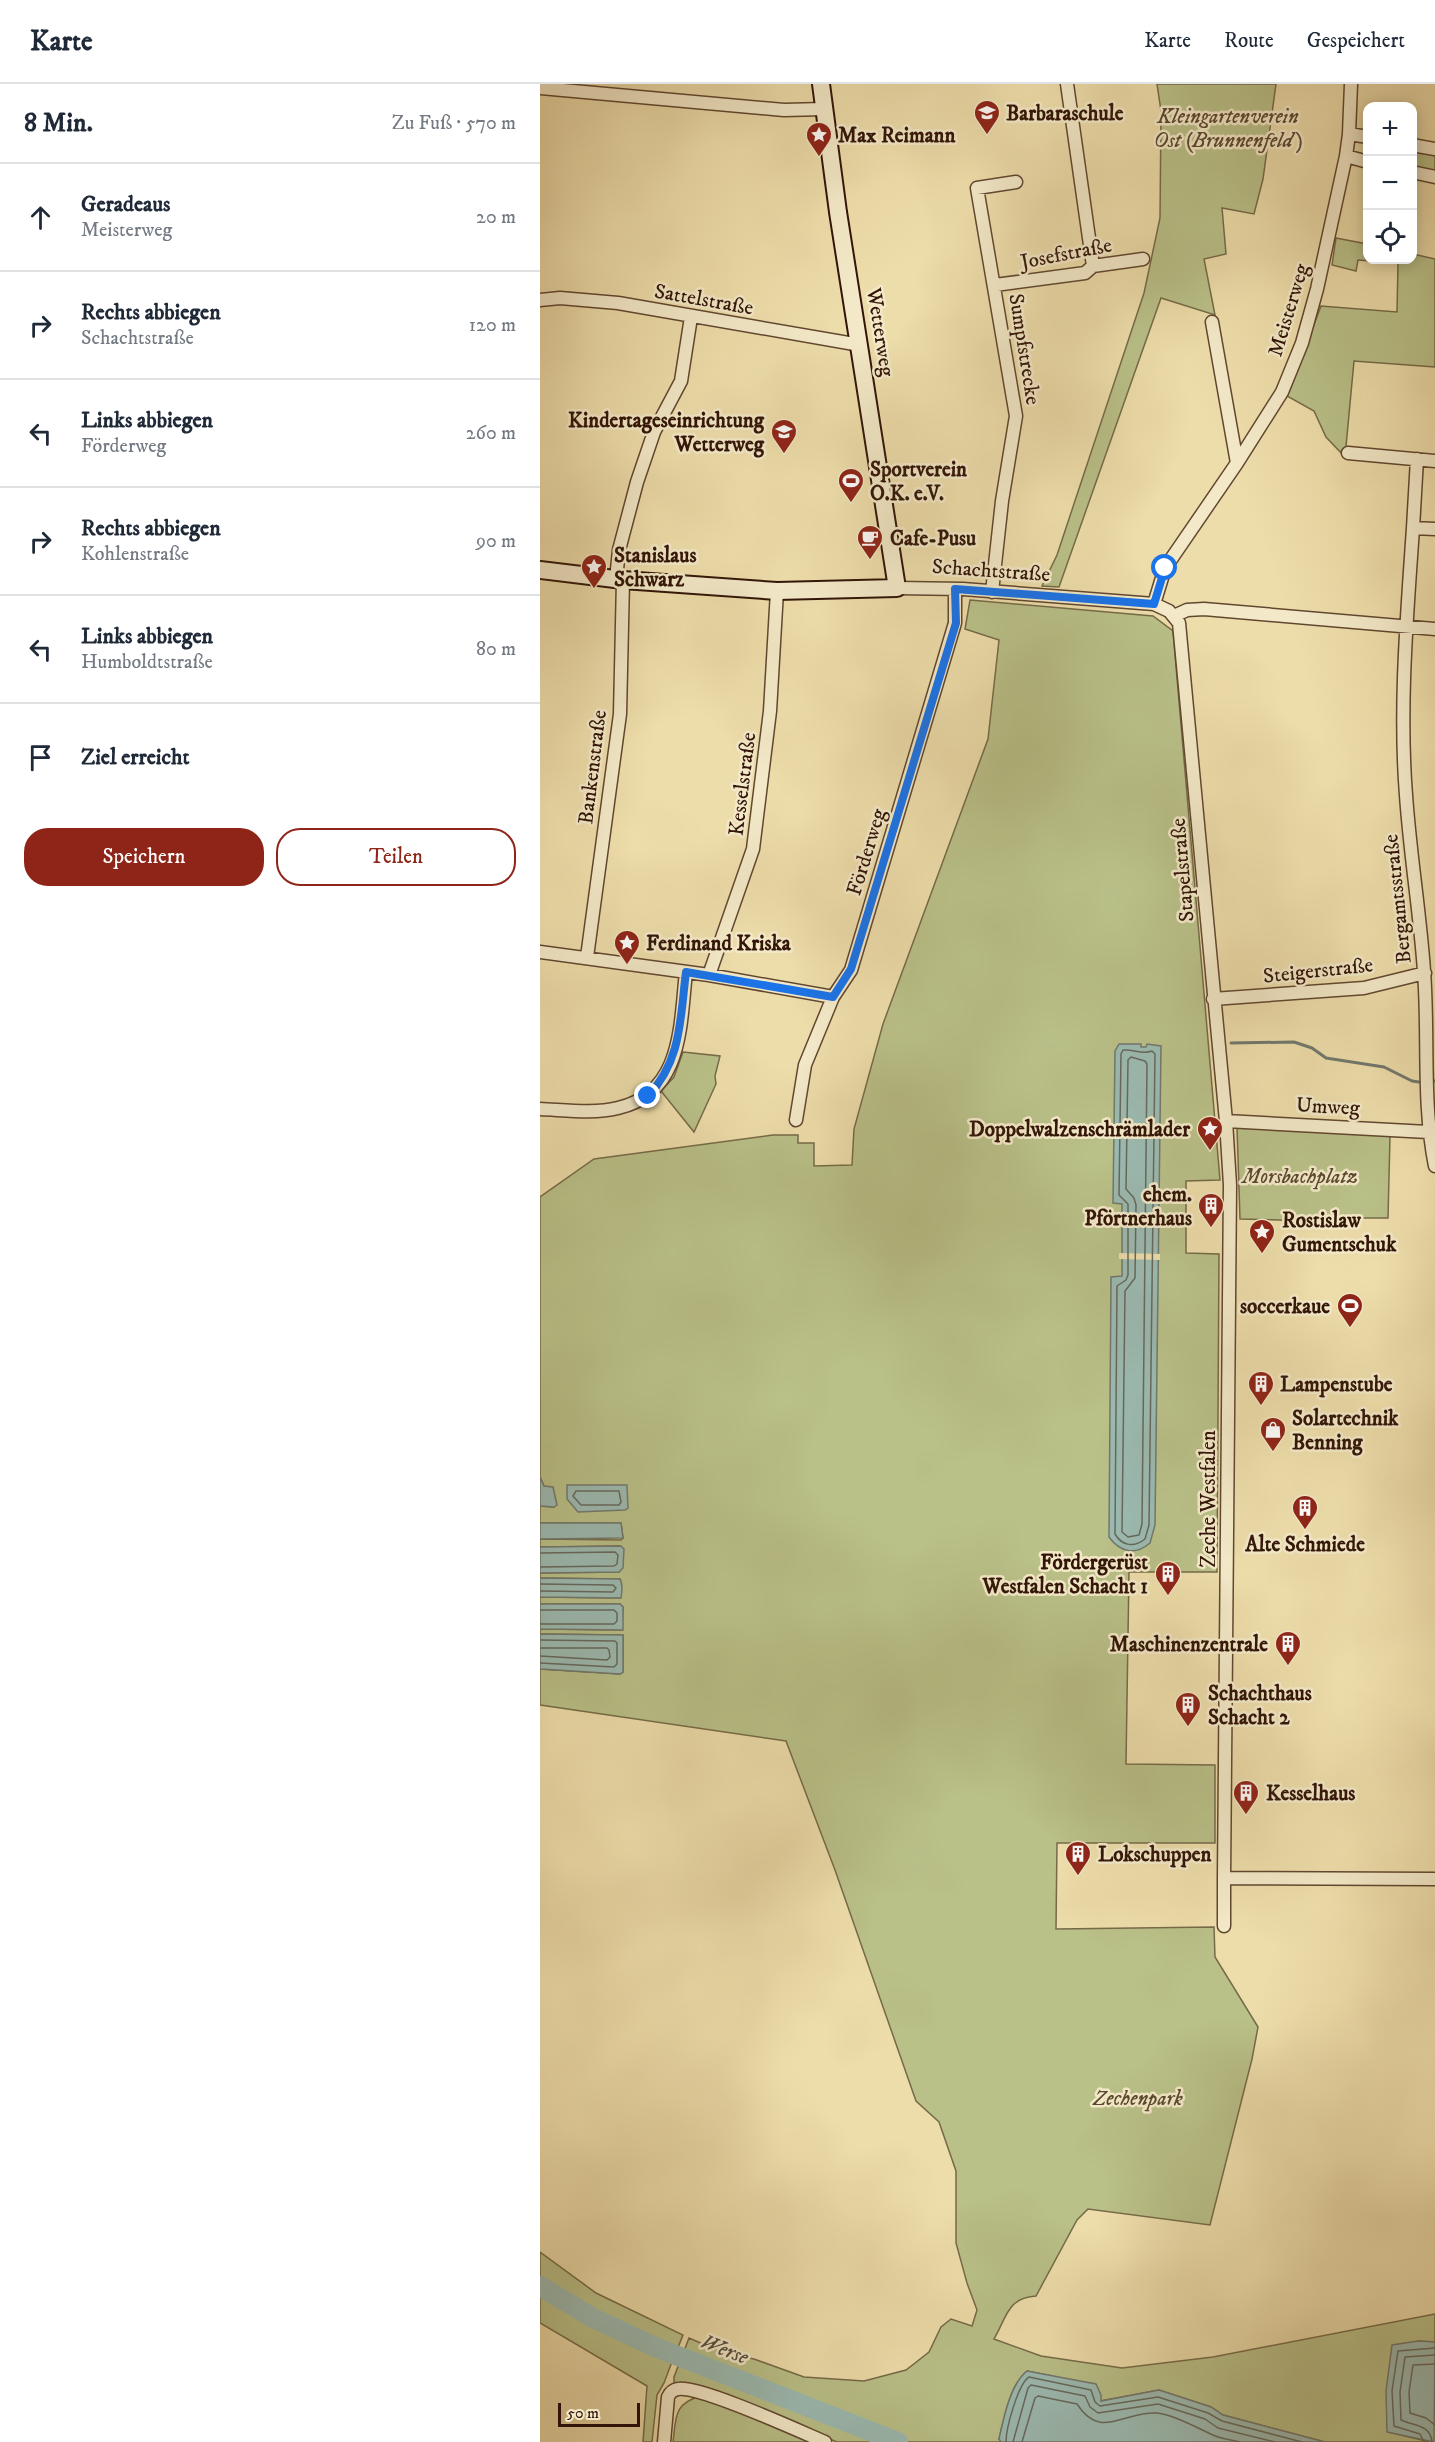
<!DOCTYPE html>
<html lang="de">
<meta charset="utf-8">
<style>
:root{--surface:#fff;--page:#f2f2f3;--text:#1f2937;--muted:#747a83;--line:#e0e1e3;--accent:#8f2418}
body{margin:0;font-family:"IM FELL DW Pica",serif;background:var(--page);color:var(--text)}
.controls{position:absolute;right:18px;top:18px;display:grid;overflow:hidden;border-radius:12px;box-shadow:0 3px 15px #0003}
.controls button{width:54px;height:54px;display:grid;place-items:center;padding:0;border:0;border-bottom:2px solid var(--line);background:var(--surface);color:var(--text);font:30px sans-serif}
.scale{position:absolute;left:18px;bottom:15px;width:82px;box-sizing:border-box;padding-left:6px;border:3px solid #321508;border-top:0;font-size:16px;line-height:21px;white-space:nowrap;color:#321508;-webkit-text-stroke:4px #f3e9c8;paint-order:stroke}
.stop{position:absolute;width:18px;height:18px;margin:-14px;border:4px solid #1a73e8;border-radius:50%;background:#fff}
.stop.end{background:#1a73e8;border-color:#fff;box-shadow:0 2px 6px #0008}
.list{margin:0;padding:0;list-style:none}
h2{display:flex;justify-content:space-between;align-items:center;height:78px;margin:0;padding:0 24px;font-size:26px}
h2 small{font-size:20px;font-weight:400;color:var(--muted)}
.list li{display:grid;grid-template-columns:39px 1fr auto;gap:18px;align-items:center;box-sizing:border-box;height:108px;padding:0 24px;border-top:2px solid var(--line)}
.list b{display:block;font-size:22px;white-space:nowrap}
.list p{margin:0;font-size:20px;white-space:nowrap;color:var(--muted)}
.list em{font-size:20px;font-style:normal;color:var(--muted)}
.actions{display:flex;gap:12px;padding:18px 24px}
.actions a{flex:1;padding:14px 0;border:2px solid var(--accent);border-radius:24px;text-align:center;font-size:21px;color:var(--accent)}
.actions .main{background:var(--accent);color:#fff}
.icon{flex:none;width:33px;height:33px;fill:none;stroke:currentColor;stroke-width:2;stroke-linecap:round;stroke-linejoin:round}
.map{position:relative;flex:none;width:895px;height:2358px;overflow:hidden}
header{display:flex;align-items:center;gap:36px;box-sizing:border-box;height:84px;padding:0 30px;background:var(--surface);border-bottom:2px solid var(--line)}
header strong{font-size:28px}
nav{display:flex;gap:33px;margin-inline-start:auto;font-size:21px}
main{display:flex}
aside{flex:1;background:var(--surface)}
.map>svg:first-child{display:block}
.green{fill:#b9c088;stroke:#766a48;stroke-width:1.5}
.water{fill:#9bbab1;stroke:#71786d;stroke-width:1.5}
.pier{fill:#edddaa}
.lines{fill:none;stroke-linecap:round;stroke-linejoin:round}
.shore{stroke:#66685c;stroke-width:1.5}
.stream{stroke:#71786d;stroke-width:3}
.river{stroke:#9bbab1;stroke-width:20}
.street-casing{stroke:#614730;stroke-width:15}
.secondary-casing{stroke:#321508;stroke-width:20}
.street{stroke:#f3e9c8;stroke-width:12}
.secondary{stroke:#f3e9c8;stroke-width:16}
.route{stroke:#1a73e8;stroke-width:8}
.labels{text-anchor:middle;stroke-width:5;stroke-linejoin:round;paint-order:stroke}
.poi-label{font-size:21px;font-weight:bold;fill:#321508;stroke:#f3e9c8;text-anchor:start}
.park-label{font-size:21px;font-style:italic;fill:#5a482e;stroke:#f3e9c8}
.street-label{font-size:21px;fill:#321508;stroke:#f3e9c8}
.water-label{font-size:22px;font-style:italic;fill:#574f43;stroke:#f3e9c8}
</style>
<header>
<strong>Karte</strong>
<nav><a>Karte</a><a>Route</a><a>Gespeichert</a></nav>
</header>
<main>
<aside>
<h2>8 Min.<small>Zu Fuß · 570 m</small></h2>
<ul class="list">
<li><svg class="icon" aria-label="ahead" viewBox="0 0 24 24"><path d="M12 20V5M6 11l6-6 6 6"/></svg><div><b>Geradeaus</b><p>Meisterweg</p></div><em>20 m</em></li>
<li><svg class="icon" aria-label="right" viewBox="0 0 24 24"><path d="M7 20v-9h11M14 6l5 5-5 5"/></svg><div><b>Rechts abbiegen</b><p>Schachtstraße</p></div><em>120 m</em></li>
<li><svg class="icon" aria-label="left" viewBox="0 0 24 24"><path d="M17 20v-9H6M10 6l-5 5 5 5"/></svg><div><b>Links abbiegen</b><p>Förderweg</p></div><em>260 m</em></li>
<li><svg class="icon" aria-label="right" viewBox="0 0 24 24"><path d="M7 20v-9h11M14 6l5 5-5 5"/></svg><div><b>Rechts abbiegen</b><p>Kohlenstraße</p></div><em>90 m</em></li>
<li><svg class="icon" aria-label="left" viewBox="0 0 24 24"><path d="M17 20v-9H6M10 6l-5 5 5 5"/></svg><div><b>Links abbiegen</b><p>Humboldtstraße</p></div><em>80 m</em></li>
<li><svg class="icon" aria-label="arrive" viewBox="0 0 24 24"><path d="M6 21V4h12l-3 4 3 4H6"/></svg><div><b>Ziel erreicht</b></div></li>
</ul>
<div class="actions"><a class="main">Speichern</a><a>Teilen</a></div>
</aside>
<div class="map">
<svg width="895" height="2358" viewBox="0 0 895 2358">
<rect width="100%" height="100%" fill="#edddaa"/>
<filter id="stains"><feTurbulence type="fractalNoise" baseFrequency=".00333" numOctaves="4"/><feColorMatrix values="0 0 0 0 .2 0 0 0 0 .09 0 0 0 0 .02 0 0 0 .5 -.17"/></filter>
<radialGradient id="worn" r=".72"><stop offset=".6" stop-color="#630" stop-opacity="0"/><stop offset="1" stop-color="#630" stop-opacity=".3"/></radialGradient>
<!-- green -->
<path class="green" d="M 617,0 L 736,0 L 723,95 L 714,130 L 682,124 L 686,170 L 664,175 L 675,231 L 621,214 L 519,503 L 502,502 L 517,471 L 604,209 L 620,134 L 621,27 Z
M 872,65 L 895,69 L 895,89 L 873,83 Z
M 796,154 L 827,160 L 828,176 L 872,176 L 873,170 L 895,175 L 895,283 L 814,277 L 805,373 L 786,353 L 774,327 L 747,312 L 781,222 L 857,228 L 858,179 L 818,176 L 816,187 L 792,181 Z
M 430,516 L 613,532 L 633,547 L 680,1096 L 646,1097 L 646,1169 L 679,1170 L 677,1488 L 589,1488 L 586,1680 L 675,1681 L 675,1759 L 517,1759 L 516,1845 L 674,1843 L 675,1873 L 718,1943 L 712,1975 L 670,2141 L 548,2125 L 537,2136 L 496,2212 C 467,2214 467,2233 454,2255 L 501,2272 L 582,2284 L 673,2273 L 895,2230 L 895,2258 L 878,2257 L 848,2348 L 890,2358 L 785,2358 L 683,2331 L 671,2323 L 619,2306 L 560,2317 L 512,2292 L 487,2287 C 470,2301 464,2333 459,2355 L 461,2358 L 297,2358 L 163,2303 L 134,2299 L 134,2293 L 149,2254 L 184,2269 L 214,2275 L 264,2293 L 324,2297 L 366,2286 L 389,2268 L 401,2243 L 411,2235 L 432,2242 L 437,2226 L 427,2199 L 416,2159 L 416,2087 L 399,2038 L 376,2017 L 295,1786 L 246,1657 L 0,1621 L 0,1585 L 80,1590 L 83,1588 L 83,1551 L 0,1550 L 0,1545 L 82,1546 L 83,1523 L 80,1520 L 0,1520 L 0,1513 L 80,1514 L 80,1495 L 0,1494 L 0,1489 L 79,1488 L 80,1462 L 0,1463 L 0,1455 L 81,1456 L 83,1454 L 81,1439 L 0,1439 L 0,1422 L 14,1423 L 7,1404 L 4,1402 L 0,1393 L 0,1113 L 54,1075 L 233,1051 L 258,1051 L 258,1059 L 274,1059 L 274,1082 L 312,1081 L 314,1045 L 343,940 L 448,655 L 459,556 L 425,545 Z
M 143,968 L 180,972 L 175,992 L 176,1000 L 154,1048 L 121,1007 L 134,993 Z
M 697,1043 L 850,1052 L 848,1134 L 818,1134 L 818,1138 L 700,1135 Z
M 0,2168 L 56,2209 L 143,2251 L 137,2266 L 57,2229 L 5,2199 L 0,2195 Z
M 0,2208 L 52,2240 L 133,2275 L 124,2299 L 117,2311 L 112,2358 L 103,2358 L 107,2302 L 0,2239 Z
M 161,2312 L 273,2358 L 133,2358 C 136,2333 134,2319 161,2312 Z"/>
<!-- water -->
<path class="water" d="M 579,960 L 601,960 L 601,963 L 606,963 L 607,960 L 621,962 L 615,1441 L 610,1459 C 595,1472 580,1468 569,1453 L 571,1193 L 582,1192 L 582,1120 L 573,1119 L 575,967 Z
M 0,1393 L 4,1402 L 13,1403 L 17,1421 L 14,1423 L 0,1422 Z
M 27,1401 L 87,1401 L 88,1424 L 85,1426 L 38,1428 L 27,1415 Z
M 0,1439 L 81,1439 L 83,1454 L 0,1455 Z
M 81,1462 L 84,1465 L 83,1484 L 79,1488 L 0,1489 L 0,1463 Z
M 0,1494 L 80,1495 C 83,1500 82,1508 81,1514 L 0,1513 Z
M 0,1520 L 80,1520 L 83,1523 L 83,1546 L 0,1545 Z
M 0,1550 L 83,1551 L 83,1588 L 80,1590 L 0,1585 Z
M 878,2257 L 895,2258 L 894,2358 L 847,2348 L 846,2307 L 852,2261 Z
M 487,2287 L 556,2300 L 561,2311 L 561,2317 L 619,2306 L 671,2323 L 683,2331 L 785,2358 L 461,2358 L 459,2355 C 464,2333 470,2301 487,2287 Z"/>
<!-- pier -->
<path class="pier" d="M 579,1169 L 620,1170 L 620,1176 L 579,1175 Z"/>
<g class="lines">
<!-- shore -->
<path class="shore" d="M 583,966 C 594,965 602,971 612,967 L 615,970 L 609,1441 L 605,1455 C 594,1464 582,1462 575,1450 L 577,1202 L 586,1196 L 588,1191 L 588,1120 L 579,1111 L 581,970 Z
M 591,973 L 605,977 L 607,980 L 602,1440 L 599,1451 L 588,1453 L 582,1448 L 585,1207 L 595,1194 L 596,1121 L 594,1114 L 586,1105 L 588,976 Z
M 36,1407 L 79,1407 L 81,1418 L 79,1421 L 41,1421 L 33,1412 Z
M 0,1469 L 75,1468 L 78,1471 L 77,1480 L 74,1482 L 0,1483
M 0,1500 L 73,1501 L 76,1504 L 73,1508 L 0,1507
M 0,1526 L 74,1526 L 77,1529 L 77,1537 L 74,1540 L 0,1540
M 0,1556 L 75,1557 L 77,1559 L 77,1580 L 74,1583 L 0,1579
M 0,1564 L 67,1564 L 69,1566 L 70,1573 L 67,1576 L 0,1572
M 895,2280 L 873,2281 L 869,2308 L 870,2329 L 886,2334 L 895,2341
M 466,2358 C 466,2344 478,2300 489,2293 L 551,2306 L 555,2318 L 560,2322 L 618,2313 L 668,2329 L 682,2337 L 762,2358
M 473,2358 L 488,2304 L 491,2301 L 545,2312 L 550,2323 L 558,2329 L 618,2320 L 665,2335 L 678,2344 L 735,2358
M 482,2358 L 495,2314 L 498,2312 L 537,2320 C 561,2357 583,2327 617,2329 C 635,2331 657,2344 673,2351 C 681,2355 692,2356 700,2358
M 884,2358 L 880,2350 L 854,2342 L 852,2307 L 858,2267 L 895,2264
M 892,2358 C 890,2340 874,2342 861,2336 L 860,2308 L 865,2273 L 895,2271"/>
<!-- stream -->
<path class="stream" d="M 691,959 L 754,958 L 772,964 L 786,974 L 844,983 L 872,997 L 879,998
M 894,997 L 895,997"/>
<!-- river -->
<path class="river" d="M 0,2202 L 53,2234 L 115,2263 L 358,2358"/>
<defs>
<path id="street" d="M 527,0 L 553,182
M 0,4 L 244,26 L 284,25
M 809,50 L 811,0
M 828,53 L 809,50 L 806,72 L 828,78
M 872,61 L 895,65
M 872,88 L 895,93
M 455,201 L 545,189 L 553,182 L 603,175
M 0,216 L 20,214 L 78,219 L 320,261
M 672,238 L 697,379
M 808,369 L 895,377
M 873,444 L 877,375
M 895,445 L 873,444 C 867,532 859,623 866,711 C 870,770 880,829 884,887 C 889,953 882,1017 895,1082
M 76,495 L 79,466 L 97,398 L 114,348 L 141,297 L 151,233
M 357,504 L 423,505 L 614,520 L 629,527 L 639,539 L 686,1037 L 690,1101 L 684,1794 L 895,1795
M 452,508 L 462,417 L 476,332 L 437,104 L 476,98
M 614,520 L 625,484 L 697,379 L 742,308 L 762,259 L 777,205 L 806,72
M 634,532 L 647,526 L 664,525 L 895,545
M 0,868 L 169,891 L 293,913
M 47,873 L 80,630 L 83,496
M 169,891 L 213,765 L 230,627 L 237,507
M 673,915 L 824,904 L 885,889
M 0,1025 C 25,1026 54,1030 78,1024 C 143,1009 140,941 146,888
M 256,1036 L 265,981 L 293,913 L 311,886 L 415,539 L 415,505
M 686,1037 L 888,1048
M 684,1842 L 684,1794
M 124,2358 L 128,2313 C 130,2309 132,2306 138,2305 C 159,2301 259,2347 285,2358"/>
<path id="secondary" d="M 0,486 L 83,496 L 237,507 L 357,504 L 298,128 L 281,0"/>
</defs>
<!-- street casing -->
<use href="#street" class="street-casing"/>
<!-- secondary casing -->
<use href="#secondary" class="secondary-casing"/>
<!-- street -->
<use href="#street" class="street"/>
<!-- secondary -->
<use href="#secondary" class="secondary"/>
</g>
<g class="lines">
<!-- route -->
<path class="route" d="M 108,1012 C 142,976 140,934 146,888 L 293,913 L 311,885 L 416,539 L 415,505 L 614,520 L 625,484"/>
</g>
<!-- icons -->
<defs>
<symbol id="school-pin" viewBox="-11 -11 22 30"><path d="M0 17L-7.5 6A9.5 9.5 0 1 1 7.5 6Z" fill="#8f2418" stroke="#f3e9c8"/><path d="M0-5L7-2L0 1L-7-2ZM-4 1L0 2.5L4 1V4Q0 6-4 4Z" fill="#fff"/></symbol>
<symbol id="sight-pin" viewBox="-11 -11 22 30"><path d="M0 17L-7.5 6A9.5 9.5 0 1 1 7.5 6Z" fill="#8f2418" stroke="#f3e9c8"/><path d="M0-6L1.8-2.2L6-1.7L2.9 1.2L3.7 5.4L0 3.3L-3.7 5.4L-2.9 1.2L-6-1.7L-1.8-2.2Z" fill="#fff"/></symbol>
<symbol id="stadium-pin" viewBox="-11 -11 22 30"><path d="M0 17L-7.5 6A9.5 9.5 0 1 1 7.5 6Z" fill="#8f2418" stroke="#f3e9c8"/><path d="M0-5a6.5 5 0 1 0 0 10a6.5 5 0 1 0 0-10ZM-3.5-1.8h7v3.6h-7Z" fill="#fff"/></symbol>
<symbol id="cafe-pin" viewBox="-11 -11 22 30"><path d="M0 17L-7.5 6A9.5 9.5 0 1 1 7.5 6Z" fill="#8f2418" stroke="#f3e9c8"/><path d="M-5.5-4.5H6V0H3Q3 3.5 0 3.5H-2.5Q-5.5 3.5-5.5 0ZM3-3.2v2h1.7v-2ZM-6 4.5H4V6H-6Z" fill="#fff"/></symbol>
<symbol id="building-pin" viewBox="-11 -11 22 30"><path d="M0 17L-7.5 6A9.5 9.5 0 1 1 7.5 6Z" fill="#8f2418" stroke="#f3e9c8"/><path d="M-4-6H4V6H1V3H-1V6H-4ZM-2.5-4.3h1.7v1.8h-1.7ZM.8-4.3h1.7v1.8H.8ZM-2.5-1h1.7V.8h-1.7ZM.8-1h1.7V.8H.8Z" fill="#fff"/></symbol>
<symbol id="shop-pin" viewBox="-11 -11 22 30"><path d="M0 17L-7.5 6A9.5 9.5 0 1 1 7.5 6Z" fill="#8f2418" stroke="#f3e9c8"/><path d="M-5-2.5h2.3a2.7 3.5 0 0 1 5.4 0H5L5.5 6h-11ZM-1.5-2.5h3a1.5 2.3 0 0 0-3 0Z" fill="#fff"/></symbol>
</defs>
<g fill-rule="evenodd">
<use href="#school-pin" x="432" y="14" width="30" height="40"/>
<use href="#sight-pin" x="264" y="36" width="30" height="40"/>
<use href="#school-pin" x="229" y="333" width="30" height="40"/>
<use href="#stadium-pin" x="296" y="382" width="30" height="40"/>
<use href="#cafe-pin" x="315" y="439" width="30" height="40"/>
<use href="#sight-pin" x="39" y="468" width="30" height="40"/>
<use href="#sight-pin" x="72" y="844" width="30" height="40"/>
<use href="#sight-pin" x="655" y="1030" width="30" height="40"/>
<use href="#building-pin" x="656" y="1107" width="30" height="40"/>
<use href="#sight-pin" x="707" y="1133" width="30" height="40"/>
<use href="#stadium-pin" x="795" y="1207" width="30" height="40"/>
<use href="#building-pin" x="706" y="1285" width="30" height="40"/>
<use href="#shop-pin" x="718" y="1331" width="30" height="40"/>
<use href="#building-pin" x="750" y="1409" width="30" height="40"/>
<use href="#building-pin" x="613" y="1475" width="30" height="40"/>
<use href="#building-pin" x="733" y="1545" width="30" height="40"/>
<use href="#building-pin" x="633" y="1606" width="30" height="40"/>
<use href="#building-pin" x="691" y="1694" width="30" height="40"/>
<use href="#building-pin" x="523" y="1755" width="30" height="40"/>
</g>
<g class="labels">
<!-- poi labels -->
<g class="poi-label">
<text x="466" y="36">Barbaraschule</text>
<text x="298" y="58">Max Reimann</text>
<text x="224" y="343" text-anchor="end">Kindertageseinrichtung<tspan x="224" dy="24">Wetterweg</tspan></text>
<text x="330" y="392">Sportverein<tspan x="330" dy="24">O.K. e.V.</tspan></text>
<text x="350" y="461">Cafe-Pusu</text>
<text x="74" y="478">Stanislaus<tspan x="74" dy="24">Schwarz</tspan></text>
<text x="106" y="866">Ferdinand Kriska</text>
<text x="650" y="1052" text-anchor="end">Doppelwalzenschrämlader</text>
<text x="652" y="1117" text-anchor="end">ehem.<tspan x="652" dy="24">Pförtnerhaus</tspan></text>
<text x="742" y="1143">Rostislaw<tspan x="742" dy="24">Gumentschuk</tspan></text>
<text x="790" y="1229" text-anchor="end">soccerkaue</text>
<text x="740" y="1307">Lampenstube</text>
<text x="752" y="1341">Solartechnik<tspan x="752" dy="24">Benning</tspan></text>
<text x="765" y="1467" text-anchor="middle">Alte Schmiede</text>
<text x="608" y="1485" text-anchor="end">Fördergerüst<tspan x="608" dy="24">Westfalen Schacht 1</tspan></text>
<text x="728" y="1567" text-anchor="end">Maschinenzentrale</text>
<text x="668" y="1616">Schachthaus<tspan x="668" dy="24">Schacht 2</tspan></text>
<text x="726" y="1716">Kesselhaus</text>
<text x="558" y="1777">Lokschuppen</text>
</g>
<!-- park labels -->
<g class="park-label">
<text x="688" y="39">Kleingartenverein<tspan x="688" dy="24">Ost (Brunnenfeld)</tspan></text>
<text x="760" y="1099">Morsbachplatz</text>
<text x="598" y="2021">Zechenpark</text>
</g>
<!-- street labels -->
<g class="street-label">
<text transform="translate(526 169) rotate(-11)" y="7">Josefstraße</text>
<text transform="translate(164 215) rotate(10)" y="7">Sattelstraße</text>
<text transform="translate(748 226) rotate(-73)" y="7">Meisterweg</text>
<text transform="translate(341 248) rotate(81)" y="7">Wetterweg</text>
<text transform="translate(485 265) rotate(81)" y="7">Sumpfstrecke</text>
<text transform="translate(451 486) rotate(4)" y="7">Schachtstraße</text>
<text transform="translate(52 683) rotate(-83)" y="7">Bankenstraße</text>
<text transform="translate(202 700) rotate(-83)" y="7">Kesselstraße</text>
<text transform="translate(326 768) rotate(-73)" y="7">Förderweg</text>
<text transform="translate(642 786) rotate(-95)" y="7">Stapelstraße</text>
<text transform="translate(857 815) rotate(-96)" y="7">Bergamtsstraße</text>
<text transform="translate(778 886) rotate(-6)" y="7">Steigerstraße</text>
<text transform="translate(788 1022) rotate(3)" y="7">Umweg</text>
<text transform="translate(668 1415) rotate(-90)" y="7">Zeche Westfalen</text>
</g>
<!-- water labels -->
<g class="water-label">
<text transform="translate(185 2264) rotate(21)" y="8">Werse</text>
</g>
</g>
<rect width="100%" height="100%" filter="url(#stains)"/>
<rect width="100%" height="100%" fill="url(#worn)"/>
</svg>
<div class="controls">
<button>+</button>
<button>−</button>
<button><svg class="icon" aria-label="locate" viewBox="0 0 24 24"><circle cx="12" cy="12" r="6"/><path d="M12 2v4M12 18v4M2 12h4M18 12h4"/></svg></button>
</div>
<div class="scale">50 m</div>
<div class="stop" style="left:625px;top:484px"></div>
<div class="stop end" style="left:108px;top:1012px"></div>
</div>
</main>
